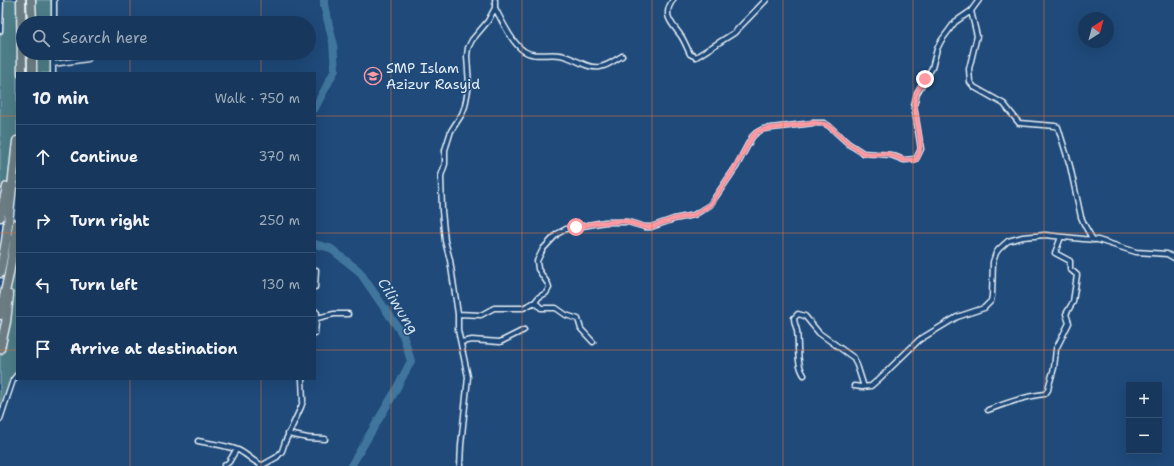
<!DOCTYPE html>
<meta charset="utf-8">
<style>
:root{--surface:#17385c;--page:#244365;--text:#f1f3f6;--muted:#9eacbb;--line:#365272}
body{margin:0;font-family:"Shantell Sans",sans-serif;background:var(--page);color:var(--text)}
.controls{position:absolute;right:12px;bottom:12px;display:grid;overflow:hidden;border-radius:0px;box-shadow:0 4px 16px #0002}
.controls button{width:36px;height:36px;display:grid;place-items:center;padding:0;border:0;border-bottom:1px solid var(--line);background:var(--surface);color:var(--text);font:20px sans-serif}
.compass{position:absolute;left:1078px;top:12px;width:36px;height:36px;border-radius:50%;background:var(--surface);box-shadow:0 4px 16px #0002;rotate:36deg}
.stop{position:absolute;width:12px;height:12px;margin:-9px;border:3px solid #ff9aa2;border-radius:50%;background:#fff}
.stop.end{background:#ff9aa2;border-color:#fff;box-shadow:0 1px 4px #0008}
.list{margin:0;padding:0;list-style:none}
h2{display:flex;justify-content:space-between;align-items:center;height:52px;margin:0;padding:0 16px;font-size:17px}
h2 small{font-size:13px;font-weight:400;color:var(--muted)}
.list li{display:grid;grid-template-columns:26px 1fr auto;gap:12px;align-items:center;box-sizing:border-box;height:64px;padding:0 16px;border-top:1px solid var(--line)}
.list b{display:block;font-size:15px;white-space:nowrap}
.list em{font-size:13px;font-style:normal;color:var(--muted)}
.icon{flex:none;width:22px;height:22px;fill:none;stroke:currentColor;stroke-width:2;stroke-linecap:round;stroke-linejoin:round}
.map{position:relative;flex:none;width:1174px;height:466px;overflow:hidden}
.search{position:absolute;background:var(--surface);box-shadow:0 4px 16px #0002;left:16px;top:16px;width:300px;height:44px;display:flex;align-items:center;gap:10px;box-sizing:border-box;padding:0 14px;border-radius:22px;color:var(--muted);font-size:15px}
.panel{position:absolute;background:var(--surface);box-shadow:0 4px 16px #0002;left:16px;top:72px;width:300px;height:308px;border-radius:0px}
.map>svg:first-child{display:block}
.green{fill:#4d7d87;stroke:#9ab7c0}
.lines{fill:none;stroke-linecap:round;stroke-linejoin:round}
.river{stroke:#40769d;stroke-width:8}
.minor-casing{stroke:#e8f1f8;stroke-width:7}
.motorway-casing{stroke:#e8f1f8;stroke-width:11}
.minor{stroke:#1f4a7a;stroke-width:4}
.motorway{stroke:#6c7e84;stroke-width:8}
.route{stroke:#ff9aa2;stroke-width:5}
.grid{fill:none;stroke:#e8773b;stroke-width:1;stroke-opacity:0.55}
.labels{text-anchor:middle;stroke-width:3;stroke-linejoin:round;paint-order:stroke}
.poi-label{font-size:14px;fill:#e8f1f8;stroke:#1f4a7a;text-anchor:start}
.water-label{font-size:15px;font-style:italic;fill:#cfdfea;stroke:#1f4a7a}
</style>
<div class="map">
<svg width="1174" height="466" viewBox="0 0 1174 466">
<rect width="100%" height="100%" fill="#1f4a7a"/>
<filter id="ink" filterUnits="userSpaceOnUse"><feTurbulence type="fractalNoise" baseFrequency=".025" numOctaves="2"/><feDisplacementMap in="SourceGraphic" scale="8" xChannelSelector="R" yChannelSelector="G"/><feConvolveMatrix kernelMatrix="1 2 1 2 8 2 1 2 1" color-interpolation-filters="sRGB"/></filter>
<g filter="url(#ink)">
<!-- green -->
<path class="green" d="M 1,0 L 21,0 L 22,73 L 17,73 L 17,136 L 6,190 L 0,189 L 0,30 Z
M 31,0 L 53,0 L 54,23 L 32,23 Z
M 32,53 L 53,53 L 53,73 L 32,73 Z
M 17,224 L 17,369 L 0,419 L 0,349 L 9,294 Z"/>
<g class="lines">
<!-- river -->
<path class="river" d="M 315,108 L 335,70 L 333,42 L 324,5 L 324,0
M 315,244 L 330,248 L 359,271 L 403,335 L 411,361 L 393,395 L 351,466"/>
<defs>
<path id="minor" d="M 54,0 L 54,23
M 673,0 C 661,16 673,24 681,36 C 685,42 687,48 690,54 L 696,57 L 734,33 L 766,0
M 979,0 L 971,11 L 977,36 L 969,69 L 970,82 L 974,87 L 1004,104 L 1019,123 L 1055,126 L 1058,127 L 1070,166 L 1081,217 L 1085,226 L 1093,240
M 495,8 C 502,21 512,43 524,51 C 534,58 548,53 560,55 C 574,57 586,69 600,67 C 608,66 615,60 622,56
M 0,31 L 1,0
M 53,53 L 53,73
M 53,64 L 88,59 L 88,53
M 315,287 L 316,270
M 535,302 L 539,297 L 546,293 L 549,288 L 548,284 L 538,269 L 537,261 L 543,249 L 557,234 L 566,229 L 605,222 L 628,222 L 645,227 L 651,227 L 674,219 L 694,215 L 710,205 L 736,167 L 752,137 L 756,133 L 763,129 L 813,123 L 824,123 L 829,126 L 849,144 L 863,153 L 891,155 L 904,160 L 916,159 L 921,149 L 914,106 L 917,93 L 932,68 L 937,49 L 941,41 L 955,22 L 971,11
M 315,311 L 317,313 L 315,333
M 458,314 L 481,315 L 494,308 L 523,308 L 535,302 L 541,308 L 556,308 L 566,315 L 578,319 L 581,329 L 593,342
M 317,318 L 334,314 L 348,314
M 461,342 L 472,340 L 500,342 L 524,330
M 804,375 C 796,363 799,345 797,331 C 796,326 794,323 794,318 L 798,314 L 805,316 L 819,333 L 854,358 L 858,368 L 864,387
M 854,386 L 862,387 L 871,386 L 880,378 L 919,340 L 957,317 L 984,308 L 991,301 L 992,296 L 993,262 L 996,253 L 999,249 L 1008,241 L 1023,237 L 1045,235 L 1083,239 L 1098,240 L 1136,252 L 1167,254 L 1174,258
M 988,410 C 1006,403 1025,396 1045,394 L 1048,390 L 1049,385 L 1054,368 L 1056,349 L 1069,323 L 1066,314 L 1073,302 L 1077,275 L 1070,269 L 1070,261 L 1055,253 L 1061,237
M 0,419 L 13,380 L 17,375
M 288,434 L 308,438 L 325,439
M 198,441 C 212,444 226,445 238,450 C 247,454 253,462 262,465
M 224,466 L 229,462 L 236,450
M 261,466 L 277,457 L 282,451 L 285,442 L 301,407 L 303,401 L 302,379
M 460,466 L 461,445 L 468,377 L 458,330 L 458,314 L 450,260 L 445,241 L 442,211 L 441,176 L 445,164 L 445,150 L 451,131 L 462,114 L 465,106 L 469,85 L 467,56 L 468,48 L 472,40 L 488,21 L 495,8 L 495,0"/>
<path id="motorway" d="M 21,0 L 22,73
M 31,0 L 32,23
M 32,73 L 32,53
M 0,217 L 7,187
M 0,273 L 6,241 L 17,141
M 0,315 L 9,274 L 17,224
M 0,349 L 6,322 L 9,295"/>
</defs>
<!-- minor casing -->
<use href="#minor" class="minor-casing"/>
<!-- motorway casing -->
<use href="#motorway" class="motorway-casing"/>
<!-- minor -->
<use href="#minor" class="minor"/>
<!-- motorway -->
<use href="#motorway" class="motorway"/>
</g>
</g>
<g class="lines" filter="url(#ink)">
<!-- route -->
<path class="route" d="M 576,227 L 597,223 L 624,221 L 645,227 L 651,227 L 674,219 L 694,215 L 710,205 L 733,171 L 752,137 L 758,131 L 766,129 L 813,123 L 824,124 L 829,126 L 849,144 L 863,153 L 869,154 L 888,154 L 904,160 L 915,160 C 928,149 912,116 915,99 C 916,92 921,85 925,79"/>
</g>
<!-- grid -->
<path class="grid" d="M 130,0 L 130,23M 261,0 L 261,23M 391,0 L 391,466M 522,0 L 522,466M 652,0 L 652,466M 783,0 L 783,466M 913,0 L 913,466M 1044,0 L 1044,466M 130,53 L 130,73M 261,53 L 261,73M 0,116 L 17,116M 315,116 L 1174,116M 0,233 L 17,233M 315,233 L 1174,233M 0,350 L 17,350M 315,350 L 1174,350M 130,379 L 130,466M 261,379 L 261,466"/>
<!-- icons -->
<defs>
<symbol id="school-ring" viewBox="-11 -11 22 22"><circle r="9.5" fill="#1f4a7a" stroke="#ff9aa2" stroke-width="1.5"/><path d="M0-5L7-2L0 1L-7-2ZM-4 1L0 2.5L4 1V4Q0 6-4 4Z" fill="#ff9aa2"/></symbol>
</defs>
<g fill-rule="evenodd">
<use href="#school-ring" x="363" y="66" width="20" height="20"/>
</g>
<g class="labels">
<!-- poi labels -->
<g class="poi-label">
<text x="386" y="73">SMP Islam<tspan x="386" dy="16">Azizur Rasyid</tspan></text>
</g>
<!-- water labels -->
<g class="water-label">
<text transform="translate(398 306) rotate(58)" y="5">Ciliwung</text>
</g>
</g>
</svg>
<div class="controls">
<button>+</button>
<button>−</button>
</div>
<svg class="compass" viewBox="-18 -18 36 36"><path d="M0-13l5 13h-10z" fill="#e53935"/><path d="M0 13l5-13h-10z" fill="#9eacbb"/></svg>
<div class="stop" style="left:576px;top:227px"></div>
<div class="stop end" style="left:925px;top:79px"></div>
<div class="search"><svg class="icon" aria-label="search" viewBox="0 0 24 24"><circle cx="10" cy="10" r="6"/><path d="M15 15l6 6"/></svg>Search here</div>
<section class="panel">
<h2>10 min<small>Walk · 750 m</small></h2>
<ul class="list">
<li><svg class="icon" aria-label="ahead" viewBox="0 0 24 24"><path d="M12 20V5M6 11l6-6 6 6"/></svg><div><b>Continue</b></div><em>370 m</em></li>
<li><svg class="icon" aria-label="right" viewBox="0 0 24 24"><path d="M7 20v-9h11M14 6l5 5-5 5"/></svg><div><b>Turn right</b></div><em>250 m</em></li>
<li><svg class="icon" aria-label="left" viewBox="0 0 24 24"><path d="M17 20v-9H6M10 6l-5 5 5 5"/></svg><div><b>Turn left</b></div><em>130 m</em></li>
<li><svg class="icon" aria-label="arrive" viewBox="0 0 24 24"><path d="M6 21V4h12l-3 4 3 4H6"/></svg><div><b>Arrive at destination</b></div></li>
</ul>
</section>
</div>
